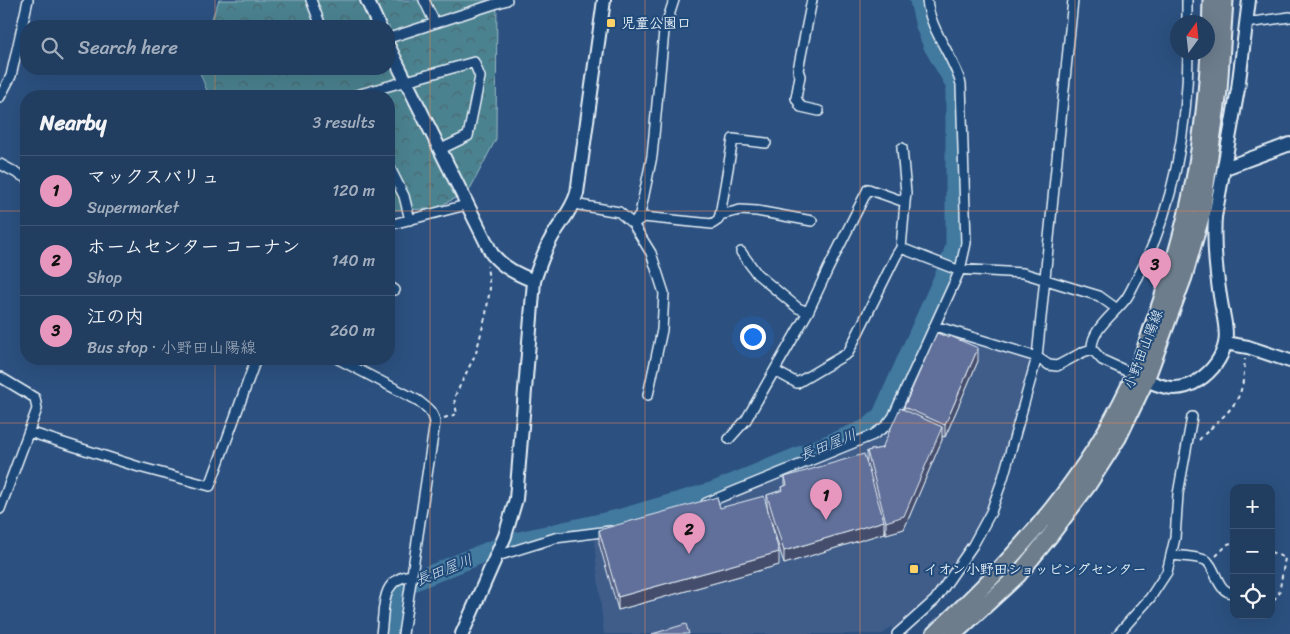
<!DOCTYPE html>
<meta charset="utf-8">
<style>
:root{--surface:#213d60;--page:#294466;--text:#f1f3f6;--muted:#a2aebd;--line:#3e5675;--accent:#e797bd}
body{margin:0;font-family:Sriracha,"Klee One",sans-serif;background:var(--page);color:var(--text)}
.controls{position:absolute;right:15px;bottom:15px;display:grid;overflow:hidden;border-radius:10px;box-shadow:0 5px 20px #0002}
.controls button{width:45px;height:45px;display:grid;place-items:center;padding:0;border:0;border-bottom:1px solid var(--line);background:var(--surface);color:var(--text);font:25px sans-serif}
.compass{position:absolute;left:1170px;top:15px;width:45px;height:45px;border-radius:50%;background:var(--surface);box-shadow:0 5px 20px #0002;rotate:15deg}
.you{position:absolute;left:752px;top:336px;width:18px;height:18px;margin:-12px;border:4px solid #fff;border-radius:50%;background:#1a73e8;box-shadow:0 0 0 8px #1a73e833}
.badge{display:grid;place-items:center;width:32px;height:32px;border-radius:50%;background:var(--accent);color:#111;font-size:16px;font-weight:700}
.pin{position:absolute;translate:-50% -41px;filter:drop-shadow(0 1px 2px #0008)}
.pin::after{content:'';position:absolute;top:26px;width:18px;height:15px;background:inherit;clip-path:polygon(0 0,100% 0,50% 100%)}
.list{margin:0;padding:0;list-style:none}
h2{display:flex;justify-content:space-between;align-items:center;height:65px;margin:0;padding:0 20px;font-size:21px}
h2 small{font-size:16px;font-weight:400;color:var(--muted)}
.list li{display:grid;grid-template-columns:32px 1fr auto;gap:15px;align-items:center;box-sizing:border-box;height:70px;padding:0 20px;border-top:1px solid var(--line)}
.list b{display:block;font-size:19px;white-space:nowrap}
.list p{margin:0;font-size:16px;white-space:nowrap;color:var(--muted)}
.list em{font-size:16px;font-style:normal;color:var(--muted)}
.icon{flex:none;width:28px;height:28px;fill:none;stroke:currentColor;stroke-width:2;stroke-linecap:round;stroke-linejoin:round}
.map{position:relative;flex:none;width:1290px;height:634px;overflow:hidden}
.search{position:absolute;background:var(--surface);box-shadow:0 5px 20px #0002;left:20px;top:20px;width:375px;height:55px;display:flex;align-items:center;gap:12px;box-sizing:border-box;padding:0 18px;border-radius:20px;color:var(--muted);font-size:19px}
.panel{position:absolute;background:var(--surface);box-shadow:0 5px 20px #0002;left:20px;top:90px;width:375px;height:275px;border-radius:20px}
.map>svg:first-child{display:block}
.built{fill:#3f5d8a}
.forest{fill:url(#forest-crowns);stroke:#9abac4}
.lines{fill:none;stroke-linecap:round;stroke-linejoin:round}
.river{stroke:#42799f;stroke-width:19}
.street-casing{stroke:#e8f1f8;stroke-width:12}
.secondary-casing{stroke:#e8f1f8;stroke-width:16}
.primary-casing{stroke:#e8f1f8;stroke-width:19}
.path{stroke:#e8f1f8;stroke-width:2;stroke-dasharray:4 4;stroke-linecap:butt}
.street{stroke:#1f4a7a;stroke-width:9}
.secondary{stroke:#1f4a7a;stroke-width:12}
.primary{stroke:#6d7d8c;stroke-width:15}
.wall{fill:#535f84;stroke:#e8f1f8}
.shaded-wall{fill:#444e6c;stroke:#e8f1f8}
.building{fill:#616f9a;stroke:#e8f1f8}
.grid{fill:none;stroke:#e88753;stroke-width:1;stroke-opacity:0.55}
.poi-dot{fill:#ffd166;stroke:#1f4a7a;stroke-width:2}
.labels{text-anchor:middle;stroke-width:4;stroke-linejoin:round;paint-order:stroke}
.poi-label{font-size:14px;font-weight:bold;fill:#e8f1f8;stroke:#1f4a7a;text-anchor:start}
.street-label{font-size:14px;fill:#e8f1f8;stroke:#1f4a7a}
.water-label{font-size:15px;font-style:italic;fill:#cfdfeb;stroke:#1f4a7a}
</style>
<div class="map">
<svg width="1290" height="634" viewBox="0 0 1290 634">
<defs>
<pattern id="forest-crowns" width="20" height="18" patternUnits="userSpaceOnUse" patternTransform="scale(1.25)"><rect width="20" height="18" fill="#4c8290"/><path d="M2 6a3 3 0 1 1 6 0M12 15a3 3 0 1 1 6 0" fill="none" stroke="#496870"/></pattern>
</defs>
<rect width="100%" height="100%" fill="#2c5180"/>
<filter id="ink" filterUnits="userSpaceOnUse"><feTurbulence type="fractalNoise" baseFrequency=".02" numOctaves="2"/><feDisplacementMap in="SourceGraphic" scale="10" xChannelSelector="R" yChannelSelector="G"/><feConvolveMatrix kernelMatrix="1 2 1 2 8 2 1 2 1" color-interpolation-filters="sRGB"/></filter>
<g filter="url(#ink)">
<!-- built -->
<path class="built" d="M 940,335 L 1040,363 L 1000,504 L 945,598 L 904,634 L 897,634 L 891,627 L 883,634 L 604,634 L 594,540 L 629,533 L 715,506 L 880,439 L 895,427 Z"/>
<!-- forest -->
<path class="forest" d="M 219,0 L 497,0 L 496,139 L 469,191 L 434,209 L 389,210 L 389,96 L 209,96 L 200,73 L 201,69 L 389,69 L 389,26 L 209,26 Z"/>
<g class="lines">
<!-- river -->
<path class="river" d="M 388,634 L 393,595 L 405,585 L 506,544 L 618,519 L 714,491 L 868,428 L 881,417 L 949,265 L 955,246 L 955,84 L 933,46 L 925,26 L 919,0"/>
<defs>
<path id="street" d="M 311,0 L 321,26
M 424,0 L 435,23
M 812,0 L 798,70 L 800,76 L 796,98 L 801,107 L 819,111
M 1187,0 L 1187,22
M 1246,23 L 1290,17
M 389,38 L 507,0
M 353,96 L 474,62 L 480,77 L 468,136 L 439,150
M 0,97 L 11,76 L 28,0
M 902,148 L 906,193 L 905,202
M 0,164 L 26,178
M 389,166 L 404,196 L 410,220
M 574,204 L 619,212 L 633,224 L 643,217 L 712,224 L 718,220 L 720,215 L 733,139 L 766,143
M 720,215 L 740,210 L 757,211 L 812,221
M 389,225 L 466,205
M 741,252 L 757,274 L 798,308 L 808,312
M 389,286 L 395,290
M 935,326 L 1037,357 L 1049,365 L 1057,366 L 1083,352 L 1092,349
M 338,359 L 417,400 C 426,407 433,411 435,422 L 403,634
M 775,371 L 797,383 L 848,353 L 896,256 L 901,248
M 1135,375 L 1102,360 L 1092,349 C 1091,330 1113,315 1125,300 C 1130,294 1133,285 1138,277 C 1173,210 1188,128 1188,52
M 0,377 L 35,398 L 37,409 L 0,509
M 648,395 L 662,330 L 664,293 L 651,253 L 633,224 L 640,214 L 652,156 L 664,31 L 674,0
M 29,432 L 139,467 L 210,486 L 256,359
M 729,439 L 746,420 L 808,312 L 828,269 L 868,189 L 905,202 L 901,248 L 955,269 L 1023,273 L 1099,296 L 1117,309
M 706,503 L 873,435 L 886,426 L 893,417 L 960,270 L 966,243 L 961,84 C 953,55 930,31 927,0
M 1172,555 C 1180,556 1202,557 1207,561 C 1217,570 1217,593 1234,593
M 497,556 L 555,538 L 610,531
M 381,634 C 385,609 379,579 412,575
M 897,634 L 935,600 L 973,545 L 991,512 L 1003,478 L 1037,357 L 1073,0
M 1118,634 L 1150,598 L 1167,572 L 1175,538 L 1178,494 L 1192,417"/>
<path id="secondary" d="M 367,0 L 379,26
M 389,47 L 492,254 C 504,268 517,274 534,281
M 1225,168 L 1290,144
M 1225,343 L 1248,347 L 1290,361
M 1137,376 C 1159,386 1176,395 1199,380 C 1212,371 1221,360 1225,344 C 1228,330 1223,315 1221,302 C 1216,273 1213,246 1215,217 L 1238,89 L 1249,0
M 462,634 L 505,536 L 516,499 L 534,281 C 539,266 544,251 552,237 C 561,222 572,210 577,193 L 604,0"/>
<path id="primary" d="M 934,634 C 987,585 1039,531 1080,471 C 1101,442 1119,408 1134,376 C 1143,358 1148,338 1155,319 C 1175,262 1192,204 1200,143 C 1207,96 1210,48 1211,0
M 954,634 L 1018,575 L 1049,537 L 1088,485 L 1118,438 L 1146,380 L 1184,277 L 1202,214 L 1219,91 L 1225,0"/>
</defs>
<!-- street casing -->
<use href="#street" class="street-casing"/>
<!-- secondary casing -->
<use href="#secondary" class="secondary-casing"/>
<!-- primary casing -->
<use href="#primary" class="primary-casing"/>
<!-- path -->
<path class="path" d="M 444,418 L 457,414 L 454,398 L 476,353 L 486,314 L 490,288 L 487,266
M 1199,440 C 1212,425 1233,412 1240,393 C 1244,382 1244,370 1245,359
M 1271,552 L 1285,558 L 1279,594 L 1271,603
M 1216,556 L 1228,544 L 1234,542"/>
<!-- street -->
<use href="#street" class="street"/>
<!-- secondary -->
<use href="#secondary" class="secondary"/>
<!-- primary -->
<use href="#primary" class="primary"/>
</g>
<!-- wall -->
<path class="wall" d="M 949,338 L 978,361 L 945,437 L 942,436 L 942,440 L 904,529 L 886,534 L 884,528 L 884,533 L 784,564 L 767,507 L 767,495 L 782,490 L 782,487 L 785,486 L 785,477 L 867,462 L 867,451 L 882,448 L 904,410 L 904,407 Z
M 720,508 L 779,565 L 618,610 L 599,543 L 599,530 Z"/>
<!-- shaded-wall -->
<path class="shaded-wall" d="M 978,348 L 978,361 L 945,437 L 945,425 Z
M 942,427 L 942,440 L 904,529 L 886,534 L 886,522 Z
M 884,521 L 884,533 L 784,564 L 784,551 Z
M 779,552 L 779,565 L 618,610 L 618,597 Z"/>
<!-- building -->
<path class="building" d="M 937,333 L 949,338 L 950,336 L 978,348 L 945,425 L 904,407 Z
M 900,408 L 942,427 L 904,516 L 886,522 L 867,451 L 882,448 Z
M 864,454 L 884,521 L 784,551 L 767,495 L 783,490 L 782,487 L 787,485 L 785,477 Z
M 764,496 L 779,552 L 618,597 L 599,530 L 717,497 L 720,508 Z
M 686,624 L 689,634 L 652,634 Z"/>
</g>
<!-- grid -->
<path class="grid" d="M 215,0 L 215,26M 430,0 L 430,634M 645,0 L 645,634M 860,0 L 860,634M 1075,0 L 1075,634M 215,69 L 215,96M 0,211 L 26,211M 389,211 L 1290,211M 215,359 L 215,634M 0,423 L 1290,423"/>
<!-- markers -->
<g class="poi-dot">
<rect x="606" y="18" width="10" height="10" rx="2.5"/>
<rect x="909" y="564" width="10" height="10" rx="2.5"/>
</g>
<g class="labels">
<!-- poi labels -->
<g class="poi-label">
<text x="621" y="28">児童公園口</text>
<text x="924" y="574">イオン小野田ショッピングセンター</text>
</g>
<!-- street labels -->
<g class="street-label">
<text transform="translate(1143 349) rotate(-69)" y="5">小野田山陽線</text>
</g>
<!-- water labels -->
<g class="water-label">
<text transform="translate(828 445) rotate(-22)" y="5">長田屋川</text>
<text transform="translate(444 570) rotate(-22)" y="5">長田屋川</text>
</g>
</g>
</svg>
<div class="controls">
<button>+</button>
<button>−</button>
<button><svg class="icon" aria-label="locate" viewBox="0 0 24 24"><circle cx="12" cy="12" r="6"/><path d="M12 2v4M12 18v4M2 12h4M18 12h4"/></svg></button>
</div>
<svg class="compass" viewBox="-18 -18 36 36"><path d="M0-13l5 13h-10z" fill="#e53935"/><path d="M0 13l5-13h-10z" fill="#a2aebd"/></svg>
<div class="you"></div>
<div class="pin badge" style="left:826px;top:520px">1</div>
<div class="pin badge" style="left:689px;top:554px">2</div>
<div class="pin badge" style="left:1155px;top:289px">3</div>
<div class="search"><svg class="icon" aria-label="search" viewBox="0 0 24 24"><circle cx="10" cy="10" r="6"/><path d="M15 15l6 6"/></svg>Search here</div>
<section class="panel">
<h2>Nearby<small>3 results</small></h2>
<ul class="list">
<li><span class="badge">1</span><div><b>マックスバリュ</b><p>Supermarket</p></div><em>120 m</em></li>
<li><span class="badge">2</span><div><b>ホームセンター コーナン</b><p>Shop</p></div><em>140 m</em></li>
<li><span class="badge">3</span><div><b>江の内</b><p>Bus stop · 小野田山陽線</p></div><em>260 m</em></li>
</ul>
</section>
</div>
